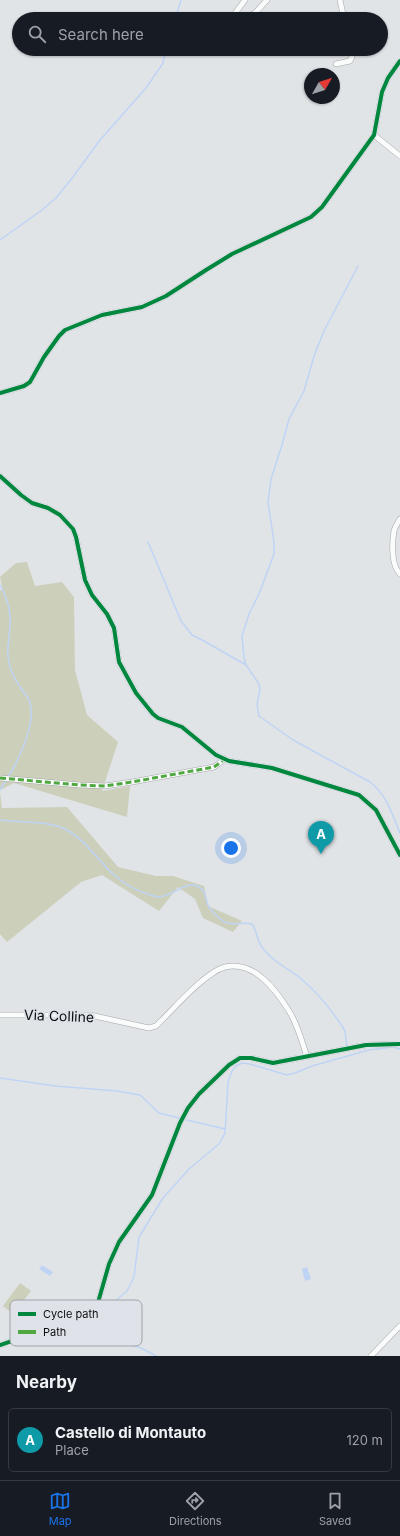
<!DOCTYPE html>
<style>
:root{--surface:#171b24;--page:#20242c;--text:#f1f3f6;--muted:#9ea1a6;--line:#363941;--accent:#1a73e8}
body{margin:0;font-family:Inter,sans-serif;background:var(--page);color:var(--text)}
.compass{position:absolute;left:304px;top:68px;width:36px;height:36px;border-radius:50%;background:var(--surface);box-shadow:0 1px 3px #0004;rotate:51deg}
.you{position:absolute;left:231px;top:848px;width:14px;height:14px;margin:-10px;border:3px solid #fff;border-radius:50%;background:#1a73e8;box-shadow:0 0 0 6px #1a73e833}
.badge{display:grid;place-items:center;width:26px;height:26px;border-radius:50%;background:var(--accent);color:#fff;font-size:13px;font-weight:700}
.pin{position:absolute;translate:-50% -33px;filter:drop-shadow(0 1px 2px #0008)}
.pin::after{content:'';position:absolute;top:21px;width:14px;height:12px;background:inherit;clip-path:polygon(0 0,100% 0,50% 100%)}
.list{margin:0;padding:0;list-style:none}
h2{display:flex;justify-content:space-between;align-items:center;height:52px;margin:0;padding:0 16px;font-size:17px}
h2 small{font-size:13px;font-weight:400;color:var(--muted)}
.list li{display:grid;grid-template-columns:26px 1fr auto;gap:12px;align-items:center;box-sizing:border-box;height:64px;margin:0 8px 8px;padding:0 8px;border:1px solid var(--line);border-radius:6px}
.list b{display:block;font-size:15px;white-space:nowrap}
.list p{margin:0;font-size:13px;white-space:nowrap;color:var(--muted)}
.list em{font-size:13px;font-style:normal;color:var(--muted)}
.icon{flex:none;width:22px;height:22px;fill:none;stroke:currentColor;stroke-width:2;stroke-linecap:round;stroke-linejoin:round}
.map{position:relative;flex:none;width:400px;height:1356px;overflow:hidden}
.search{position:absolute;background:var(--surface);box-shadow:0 1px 3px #0004;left:12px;right:12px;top:12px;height:44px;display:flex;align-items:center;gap:10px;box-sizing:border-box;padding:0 14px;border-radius:22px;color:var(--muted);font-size:15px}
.sheet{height:124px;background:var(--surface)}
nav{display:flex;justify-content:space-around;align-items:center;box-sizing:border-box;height:56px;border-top:1px solid var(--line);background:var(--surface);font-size:11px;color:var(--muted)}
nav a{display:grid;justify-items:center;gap:2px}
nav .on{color:var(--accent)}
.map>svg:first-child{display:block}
.green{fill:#cccfba}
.water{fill:#bfd4f5}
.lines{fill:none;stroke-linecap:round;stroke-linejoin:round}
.stream{stroke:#bfd4f5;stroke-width:1.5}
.minor-casing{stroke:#a4a6a8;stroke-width:6}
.minor{stroke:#fafbfb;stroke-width:5}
.quiet{stroke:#50a841;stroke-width:3;stroke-dasharray:6 3;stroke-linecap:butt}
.cycleway-casing{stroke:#dfe3e9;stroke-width:6}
.cycleway{stroke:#00873e;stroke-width:4}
.labels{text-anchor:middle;stroke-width:4;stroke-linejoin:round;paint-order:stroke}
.street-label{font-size:14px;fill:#0b0c0f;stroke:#dfe3e9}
.key{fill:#dfe3e9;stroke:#9fa2a8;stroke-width:1}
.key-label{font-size:11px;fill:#0b0c0f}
</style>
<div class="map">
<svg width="400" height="1356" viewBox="0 0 400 1356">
<rect width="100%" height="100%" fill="#e1e4e7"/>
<!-- green -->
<path class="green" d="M 27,562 L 35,586 L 62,582 L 74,597 L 75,670 L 87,715 L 118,742 L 102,791 L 130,786 L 127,817 L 14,783 L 0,790 L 0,590 L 3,591 L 0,577 L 16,563 Z
M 0,792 L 2,808 L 67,807 L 118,867 L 156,876 L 173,876 L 204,886 L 208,906 L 242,921 L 233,932 L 203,918 L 195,899 L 178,887 L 159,911 L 102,875 L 81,882 L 7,942 L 0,934 Z
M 20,1283 L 31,1291 L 13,1314 L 3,1306 Z"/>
<!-- water -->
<path class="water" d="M 42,1265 L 53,1272 L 50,1276 L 39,1269 Z
M 307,1267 L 311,1279 L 305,1281 L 302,1269 Z"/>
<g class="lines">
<!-- stream -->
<path class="stream" d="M 175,19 L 181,0
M 0,240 L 42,210 L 56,198 L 73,177 L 100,140 L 146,88 L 163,63 L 166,49
M 358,266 L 325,329 L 315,353 L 304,391 L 289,419 L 282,445 L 271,479 L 268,502 L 274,542 L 274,554 L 259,594 L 249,614 L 242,636 L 244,658 L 246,665 L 259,684 L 260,689 L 257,704 L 259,716 L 293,740 L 370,782 C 387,795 392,814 400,833
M 148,542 L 181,621 L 192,635 L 204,641 L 246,665
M 0,585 C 6,596 11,611 10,623 C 10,634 7,646 8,657 C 9,669 15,680 22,690 C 25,694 29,698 30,703 C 36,723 19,760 8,777
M 0,790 L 6,780
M 0,820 C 20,823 41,820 60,827 C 84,836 96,859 114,875 C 125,885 139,892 154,896 C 170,901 185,878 199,887 C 207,892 205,900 209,907 C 213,913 221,921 227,923 C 235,925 244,922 252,924 C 258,932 256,942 265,951 C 274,962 288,969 299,977 C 316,991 330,1008 342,1026 L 345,1031 L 347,1047
M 0,1078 L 55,1086 L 117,1091 L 140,1095 L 159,1113 L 179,1118
M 187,1120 L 225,1129
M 156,1356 L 141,1348 L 127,1344 L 117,1340 L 108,1332 L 106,1321 L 107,1314 L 113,1303 L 127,1291 L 134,1277 L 139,1237 L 163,1198 L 189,1169 L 219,1144 L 225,1133 L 228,1082 L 232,1071 L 236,1066 L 242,1063 L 250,1064 L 287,1075 L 295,1073 L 312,1066 L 369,1050 L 393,1047 L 400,1049"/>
<defs>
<path id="minor" d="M 340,0 L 344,19
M 234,19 L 233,16 L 245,0
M 244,19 L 255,13 L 267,0
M 336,64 L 350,61 L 352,57 L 350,49
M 374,135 L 400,156
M 0,393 L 24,386 L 30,382 L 44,357 L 59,336 L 65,330 L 102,315 L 142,307 L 166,296 L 206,270 L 232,254 L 311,217 L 322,207 L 374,135 L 382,92 L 388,78 L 400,61
M 0,476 L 21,495 L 32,503 L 48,508 L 60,515 L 73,529 L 76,537 L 85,580 L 92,595 L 107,614 L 114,628 L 119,662 L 136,693 L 153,714 L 158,718 L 182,727 L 216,755 L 229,761 L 272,768 L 359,795 L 376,810 L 400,855
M 400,519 C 398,523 395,526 394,531 C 392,543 391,565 400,574
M 0,778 L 80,785 L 105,786 L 132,782 L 214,767 L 225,759
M 0,1015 L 90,1015 L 149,1028 L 156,1026 L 162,1020 C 176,1006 206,972 225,967 C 254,960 276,990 289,1011 C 298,1025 302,1042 307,1057
M 0,1345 L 72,1320 L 92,1311 L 97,1306 L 109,1264 L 119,1242 L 152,1195 L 180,1123 L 188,1108 L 199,1094 L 229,1065 L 240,1058 L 251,1058 L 273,1063 L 366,1045 L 400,1044
M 371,1356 L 400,1326"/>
</defs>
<!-- minor casing -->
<use href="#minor" class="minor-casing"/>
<!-- minor -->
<use href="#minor" class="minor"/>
<!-- quiet -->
<path class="quiet" d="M 0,778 L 80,785 L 105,786 L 132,782 L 214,767 L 225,759"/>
<defs>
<path id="cycleway" d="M 0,393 L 24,386 L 30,382 L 44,357 L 59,336 L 65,330 L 102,315 L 142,307 L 166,296 L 206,270 L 232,254 L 311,217 L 322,207 L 374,135 L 382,92 L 388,78 L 400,61
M 0,476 L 21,495 L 32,503 L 48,508 L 60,515 L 73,529 L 76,537 L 85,580 L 92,595 L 107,614 L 114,628 L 119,662 L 136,693 L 153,714 L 158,718 L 182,727 L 216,755 L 229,761 L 272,768 L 359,795 L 376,810 L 400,855
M 0,1345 L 72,1320 L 92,1311 L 97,1306 L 109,1264 L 119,1242 L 152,1195 L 180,1123 L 188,1108 L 199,1094 L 229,1065 L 240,1058 L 251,1058 L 273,1063 L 366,1045 L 400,1044"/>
</defs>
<!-- cycleway casing -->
<use href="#cycleway" class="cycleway-casing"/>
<!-- cycleway -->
<use href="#cycleway" class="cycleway"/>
</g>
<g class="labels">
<!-- street labels -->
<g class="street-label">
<text transform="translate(59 1016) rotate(2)" y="5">Via Colline</text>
</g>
</g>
<!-- legend -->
<rect x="10" y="1300" width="132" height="46" rx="6" class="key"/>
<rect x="18" y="1312" width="18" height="4" fill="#00873e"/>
<rect x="18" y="1330" width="18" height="4" fill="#50a841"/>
<g class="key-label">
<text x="43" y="1318">Cycle path</text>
<text x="43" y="1336">Path</text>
</g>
</svg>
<svg class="compass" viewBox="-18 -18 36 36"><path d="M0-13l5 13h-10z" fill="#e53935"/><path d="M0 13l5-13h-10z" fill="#9ea1a6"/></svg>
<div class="you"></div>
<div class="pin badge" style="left:321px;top:854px;background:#0f9aa8">A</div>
<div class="search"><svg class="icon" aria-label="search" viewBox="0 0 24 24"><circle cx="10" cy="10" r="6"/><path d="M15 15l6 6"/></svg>Search here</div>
</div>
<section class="sheet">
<h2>Nearby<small></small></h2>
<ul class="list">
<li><span class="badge" style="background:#0f9aa8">A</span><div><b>Castello di Montauto</b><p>Place</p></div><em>120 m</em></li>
</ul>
</section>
<nav>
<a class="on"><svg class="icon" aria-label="map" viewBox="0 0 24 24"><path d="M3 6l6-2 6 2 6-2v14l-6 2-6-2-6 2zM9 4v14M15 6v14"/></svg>Map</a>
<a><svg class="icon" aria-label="directions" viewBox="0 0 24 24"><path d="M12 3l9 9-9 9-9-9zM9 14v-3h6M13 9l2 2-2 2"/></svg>Directions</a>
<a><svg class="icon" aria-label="saved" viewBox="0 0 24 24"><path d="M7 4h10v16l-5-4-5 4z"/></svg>Saved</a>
</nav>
